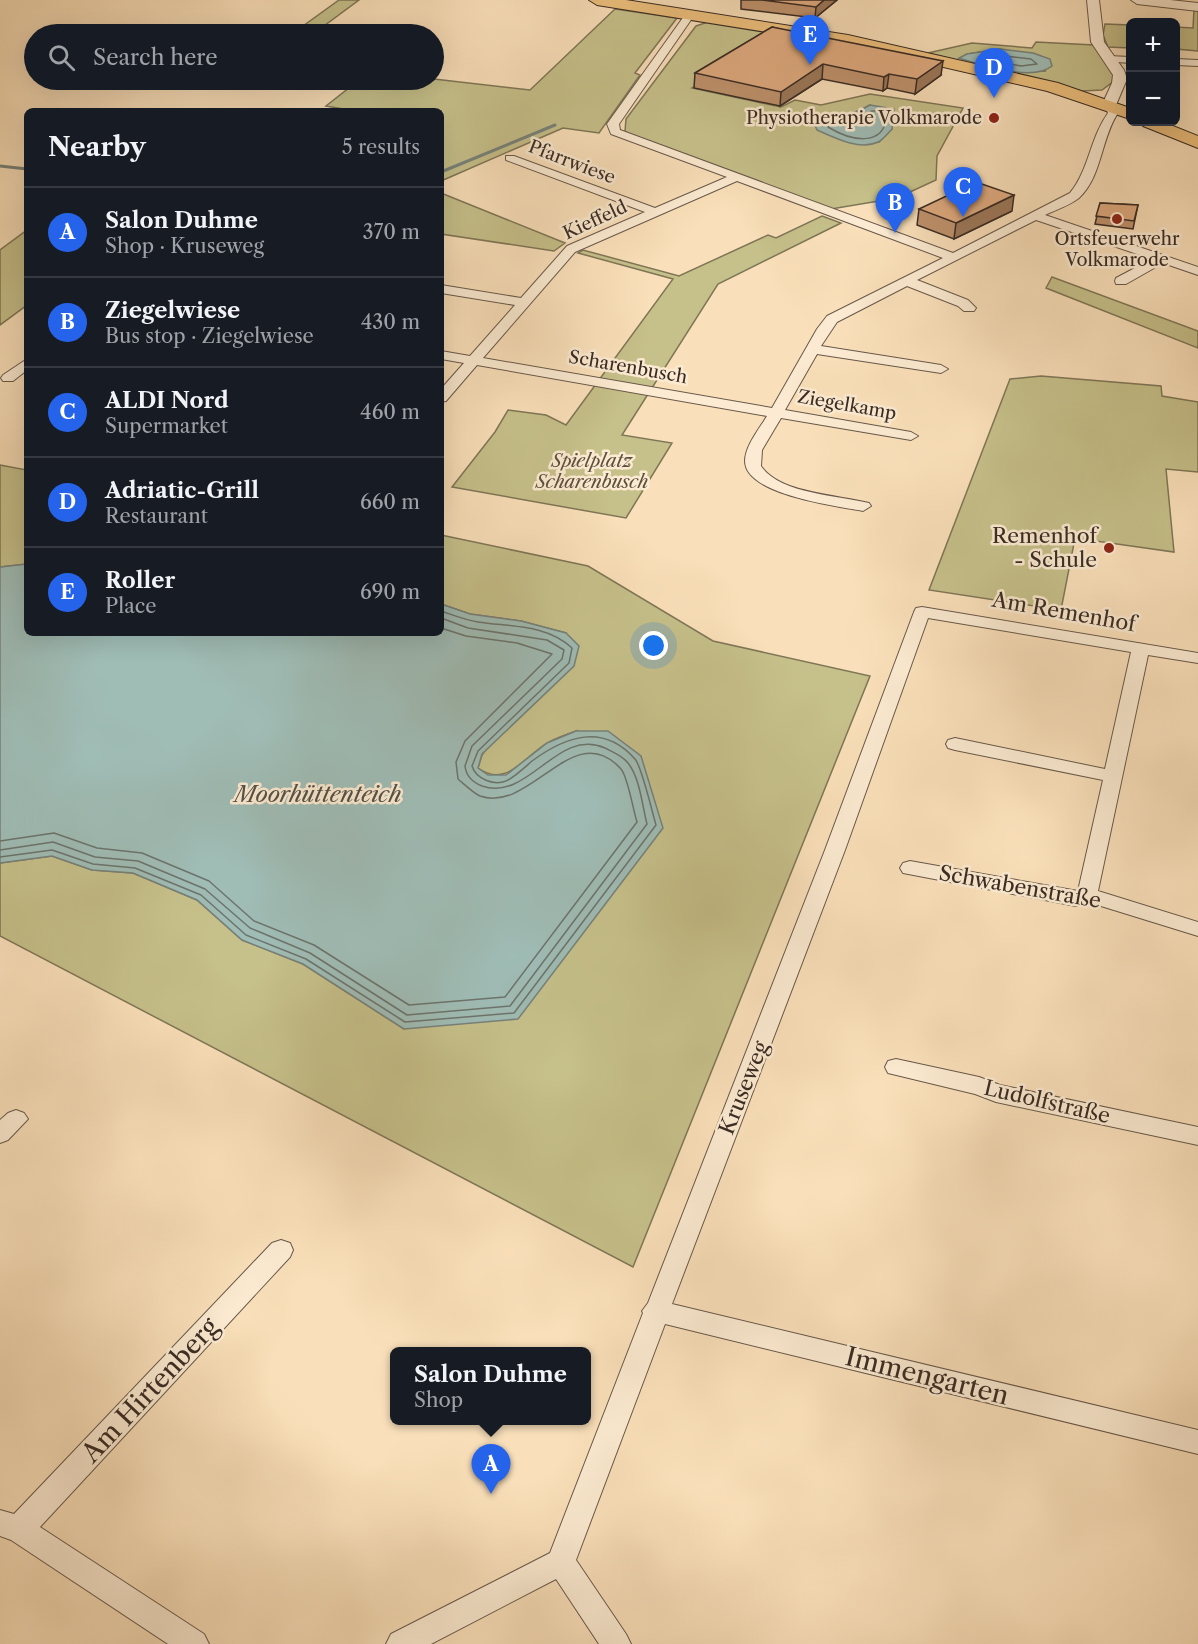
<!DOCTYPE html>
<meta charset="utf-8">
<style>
:root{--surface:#171b24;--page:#20242c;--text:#f1f3f6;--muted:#9ea1a6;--line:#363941;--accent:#2563eb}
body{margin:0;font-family:"Libre Caslon Text",serif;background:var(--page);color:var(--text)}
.controls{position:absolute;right:18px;top:18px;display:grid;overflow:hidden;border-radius:9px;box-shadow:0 6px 24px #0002}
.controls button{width:54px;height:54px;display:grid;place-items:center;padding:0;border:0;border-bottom:2px solid var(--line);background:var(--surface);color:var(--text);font:30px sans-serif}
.you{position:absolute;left:654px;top:646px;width:21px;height:21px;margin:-15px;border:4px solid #fff;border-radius:50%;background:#1a73e8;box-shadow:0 0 0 9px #1a73e833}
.badge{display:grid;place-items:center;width:39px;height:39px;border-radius:50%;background:var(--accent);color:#fff;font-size:20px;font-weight:700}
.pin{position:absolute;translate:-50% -50px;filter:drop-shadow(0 2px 3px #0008)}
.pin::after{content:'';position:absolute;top:32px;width:21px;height:18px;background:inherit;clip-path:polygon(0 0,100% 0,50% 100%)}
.popup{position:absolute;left:390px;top:1347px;width:201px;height:78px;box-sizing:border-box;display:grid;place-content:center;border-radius:9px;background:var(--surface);filter:drop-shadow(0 2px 4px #0005);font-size:20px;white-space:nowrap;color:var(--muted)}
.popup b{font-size:22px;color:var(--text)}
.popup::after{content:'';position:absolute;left:50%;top:100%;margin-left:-12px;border:12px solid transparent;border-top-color:var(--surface)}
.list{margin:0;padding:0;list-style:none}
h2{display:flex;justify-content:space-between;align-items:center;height:78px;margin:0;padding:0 24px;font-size:26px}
h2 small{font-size:20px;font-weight:400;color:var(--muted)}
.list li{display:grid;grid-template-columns:39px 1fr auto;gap:18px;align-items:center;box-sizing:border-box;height:90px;padding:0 24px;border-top:2px solid var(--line)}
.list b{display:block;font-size:22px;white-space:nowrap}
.list p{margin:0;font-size:20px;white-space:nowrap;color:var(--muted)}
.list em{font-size:20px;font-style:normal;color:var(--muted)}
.icon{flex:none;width:33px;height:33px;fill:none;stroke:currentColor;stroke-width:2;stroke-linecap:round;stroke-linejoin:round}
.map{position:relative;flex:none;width:1198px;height:1644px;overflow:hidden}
.search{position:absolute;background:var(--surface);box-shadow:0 6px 24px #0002;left:24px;top:24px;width:420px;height:66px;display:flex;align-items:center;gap:15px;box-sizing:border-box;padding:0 21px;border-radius:33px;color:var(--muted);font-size:22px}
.panel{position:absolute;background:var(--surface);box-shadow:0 6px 24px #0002;left:24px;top:108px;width:420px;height:528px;border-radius:9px}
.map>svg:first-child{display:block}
.green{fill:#c6c08a;stroke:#7f7657;stroke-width:1.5;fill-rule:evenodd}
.water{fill:#9fbcb5;stroke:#76827b;stroke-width:1.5}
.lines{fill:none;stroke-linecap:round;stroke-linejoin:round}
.shore{stroke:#6c746c;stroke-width:1.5}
.stream{stroke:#76827b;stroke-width:3}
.minor-casing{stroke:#68584a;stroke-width:2}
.tertiary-casing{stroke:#68584a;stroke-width:2}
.primary-casing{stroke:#382b24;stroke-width:2}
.minor{fill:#fcebd2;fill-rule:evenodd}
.tertiary{fill:#fcebd2;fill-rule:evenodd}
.primary{fill:#edc07d;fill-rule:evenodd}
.wall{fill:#bf926d;stroke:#382b24;stroke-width:1.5}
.shaded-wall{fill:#9b7759;stroke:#382b24;stroke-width:1.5}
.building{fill:#deaa7f;stroke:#382b24;stroke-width:1.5}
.poi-dot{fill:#8f2418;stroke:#fcebd2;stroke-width:2}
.labels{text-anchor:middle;stroke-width:5;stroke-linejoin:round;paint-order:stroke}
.far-poi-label{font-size:18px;fill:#382b24;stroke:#fcebd2;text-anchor:end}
.far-street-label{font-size:18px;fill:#382b24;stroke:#fcebd2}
.far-park-label{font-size:18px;font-style:italic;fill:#5c503e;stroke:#fcebd2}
.poi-label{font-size:21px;fill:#382b24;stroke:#fcebd2;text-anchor:end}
.street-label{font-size:21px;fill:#382b24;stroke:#fcebd2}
.water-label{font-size:22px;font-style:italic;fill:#524f48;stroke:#fcebd2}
.near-street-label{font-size:26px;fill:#382b24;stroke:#fcebd2}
</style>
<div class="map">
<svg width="1198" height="1644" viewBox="0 0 1198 1644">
<rect width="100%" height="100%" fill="#fae0ba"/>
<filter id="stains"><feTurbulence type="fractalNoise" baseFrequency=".00333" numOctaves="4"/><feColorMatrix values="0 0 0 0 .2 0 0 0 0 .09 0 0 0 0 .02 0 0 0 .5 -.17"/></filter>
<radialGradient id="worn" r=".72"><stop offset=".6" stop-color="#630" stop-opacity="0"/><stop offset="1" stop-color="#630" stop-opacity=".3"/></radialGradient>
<!-- green -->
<path class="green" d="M 339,0 L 359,0 L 313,34 L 292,34 Z
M 615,9 L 677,18 L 635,73 L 640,75 L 599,133 L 563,128 L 441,181 L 441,111 L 355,111 L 326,106 L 359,80 L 434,79 L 530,90 Z
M 1194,10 L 1198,11 L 1198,51 L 1176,49 L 1176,27 L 1193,28 Z
M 708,22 L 783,32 L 692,88 L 781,107 L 795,100 L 821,105 L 870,94 L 963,108 L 937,156 L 936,180 L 897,198 L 831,209 L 634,137 L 625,131 L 626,119 L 696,26 ZM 870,105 L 892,129 L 879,142 L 866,144 L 817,118 C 841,116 849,117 870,105 Z
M 1105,24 L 1130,25 L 1130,48 L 1108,47 L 1103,35 Z
M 1036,42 L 1094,45 L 1114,73 L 1114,81 L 1102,90 L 1082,91 L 928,53 L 972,43 L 1032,48 ZM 1000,49 L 1046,71 L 1020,72 L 960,58 L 967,54 Z
M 441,193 L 565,243 L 554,251 L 441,234 Z
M 822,216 L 841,223 L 718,284 L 622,435 L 672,443 L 626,518 L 452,487 L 495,432 L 508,410 L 546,415 L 566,425 L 673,279 L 578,253 L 583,250 L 679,276 L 768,235 L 776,238 Z
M 27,230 L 27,305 L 0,325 L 0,250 Z
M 1052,277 L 1198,331 L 1198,348 L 1046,288 Z
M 1041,376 L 1161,386 L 1162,396 L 1198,402 L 1198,472 L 1166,469 L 1174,552 L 1075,538 L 1061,610 L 929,590 L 1010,379 Z
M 0,465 L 27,470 L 27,564 L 0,567 Z
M 441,535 L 588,566 L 713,641 L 870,676 L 633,1267 L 0,936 L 0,863 L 52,856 L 92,870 L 133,873 L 197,900 L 242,940 L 303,964 L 404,1029 L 576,731 C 566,735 555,738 546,744 C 522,759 506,788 478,768 L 482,755 L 566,633 L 521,621 L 470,614 L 441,604 Z"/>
<!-- water -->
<path class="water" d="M 1000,49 L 1033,53 L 1050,59 L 1052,66 C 1033,82 981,65 959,58 L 967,54 Z
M 870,105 L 894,109 L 892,129 C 888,133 883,140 878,142 C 859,151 833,137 817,130 L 813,121 L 817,118 C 841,116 849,117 870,105 Z
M 27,564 L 27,633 L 441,633 L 441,604 L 470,614 L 521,621 L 566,633 L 579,646 L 574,666 L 482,754 L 478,768 L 488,775 L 506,775 L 547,743 L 576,731 L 608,731 L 641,756 L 663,828 L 518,1019 L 404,1029 L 303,964 L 242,940 L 197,900 L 133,873 L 92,870 L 52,856 L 0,863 L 0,567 Z"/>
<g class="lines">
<!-- shore -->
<path class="shore" d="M 997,55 L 1031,59 L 1037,64 L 1021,66 L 996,61 Z
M 872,111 L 881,111 L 887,115 C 884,149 849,140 828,127 L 830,123 L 852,120 Z
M 0,841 L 54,833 L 97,848 L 142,853 L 209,881 L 254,921 L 314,945 L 409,1005 L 505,997 L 637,822 C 633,810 628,777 621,769 C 574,716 531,814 480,796 C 473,793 464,784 458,779 L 456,762 L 465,741 L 552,654 L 517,643 L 466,636 L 441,628
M 0,850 L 53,842 L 95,857 L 138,861 L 205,889 L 250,928 L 310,953 L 407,1015 L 510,1006 L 647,824 C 642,805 640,778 628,763 C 623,756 613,752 605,748 C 557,727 529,802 482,786 C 472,782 466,776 465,766 L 472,746 L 562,659 L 564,650 L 547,640 L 468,628 L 441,618
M 0,857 L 52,850 L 93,864 L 135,868 L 201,895 L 246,935 L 306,959 L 405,1022 L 514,1013 L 656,825 C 652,812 642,767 635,759 C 603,723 566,736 532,761 C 525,767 515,777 506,781 C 494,786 476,779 472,766 L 478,751 L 569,663 L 572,648 C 546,624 510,627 478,622 C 465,620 453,615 441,611"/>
<!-- stream -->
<path class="stream" d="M 0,166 L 27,169
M 441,172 L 555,125"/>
<defs>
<path id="minor" d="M 690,11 L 695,14 L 619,124 L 620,130 L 953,253 L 1070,193 C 1089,170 1090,138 1108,113 L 1104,105 L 1109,102 L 1113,103 L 1118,113 C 1101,138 1102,177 1079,198 C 1070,205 1056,210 1045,215 L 1198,267 L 1198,275 L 1163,263 L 1126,284 L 1116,284 L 1115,281 L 1116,278 L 1152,259 L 1036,220 L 917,280 L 968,300 L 976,308 L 974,311 L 964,311 L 958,306 L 907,286 L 837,322 L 821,346 L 941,365 L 948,369 L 941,373 L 817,354 L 785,410 L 911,432 L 918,436 L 911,440 L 781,418 L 762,450 L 761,466 C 780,494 838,495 869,503 L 871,506 L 863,511 C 838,506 745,495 745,461 C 745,446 760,428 767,416 L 477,365 L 446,401 L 441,402 L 441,389 L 464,363 L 441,359 L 441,351 L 470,356 L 515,305 L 441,293 L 441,285 L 521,298 L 567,246 L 645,212 L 506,160 L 506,156 L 514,156 L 655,208 L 727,177 L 611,134 L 607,124 L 687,12 ZM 737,181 L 943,258 L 827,316 L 817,329 L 772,408 L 483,358 L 575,252 Z
M 1109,56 L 1130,57 L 1130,63 L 1105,61 L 1105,57 Z
M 1176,59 L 1198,60 L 1198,66 L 1176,65 Z
M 27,359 L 27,370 L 13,381 L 3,381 L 1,378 L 3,375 Z
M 922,607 L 1198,653 L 1198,663 L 1148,655 L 1098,891 L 1198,922 L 1198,936 L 1088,902 L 1076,906 L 903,873 L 900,868 L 903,863 L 910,861 L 1078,891 L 1103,780 L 955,750 L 948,748 L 946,744 L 948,740 L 955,738 L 1105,769 L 1131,652 L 928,618 L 845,850 L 672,1304 L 1198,1430 L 1198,1454 L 665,1324 L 576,1560 L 626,1634 L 631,1644 L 599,1644 L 556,1579 L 431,1644 L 386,1644 L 391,1634 L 550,1553 L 643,1313 L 642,1311 L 648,1303 L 825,850 L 914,612 L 916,608 Z
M 896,1059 L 979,1077 L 1000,1085 L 1198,1127 L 1198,1145 L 996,1102 L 975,1094 L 888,1073 L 885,1067 L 888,1061 Z
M 16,1110 L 24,1113 L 28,1119 L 8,1140 L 0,1143 L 0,1120 L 8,1113 Z
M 281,1240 L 290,1243 L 293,1250 L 290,1257 L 40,1527 L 204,1634 L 209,1644 L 168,1644 L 11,1540 L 0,1536 L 0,1510 L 14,1514 L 272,1243 Z"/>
<path id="tertiary" d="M 1087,0 L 1099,0 L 1104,42 L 1124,70 L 1127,79 L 1116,105 L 1109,109 L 1102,105 L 1112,83 L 1113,75 L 1091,42 Z
M 1131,0 L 1170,0 L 1198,3 L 1198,11 L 1137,4 Z"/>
<path id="primary" d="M 589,0 L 626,0 L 848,35 L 1058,83 L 1130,108 L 1130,119 L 1047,91 L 848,45 L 597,5 Z
M 1140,122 L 1163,122 L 1198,136 L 1198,148 L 1143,126 Z"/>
</defs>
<!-- minor casing -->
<use href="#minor" class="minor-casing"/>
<!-- tertiary casing -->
<use href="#tertiary" class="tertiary-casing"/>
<!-- primary casing -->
<use href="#primary" class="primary-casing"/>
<!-- minor -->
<use href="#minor" class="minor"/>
<!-- tertiary -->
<use href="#tertiary" class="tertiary"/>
<!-- primary -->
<use href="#primary" class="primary"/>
</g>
<!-- wall -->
<path class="wall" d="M 741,0 L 837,0 L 815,18 L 741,9 Z
M 772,27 L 941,75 L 915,94 L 887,88 L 883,91 L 822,79 L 780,106 L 694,88 L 695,73 Z
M 1100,203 L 1138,205 L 1133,229 L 1095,224 Z
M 919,209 L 1012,211 L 954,239 L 917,225 Z"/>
<!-- shaded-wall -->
<path class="shaded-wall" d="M 824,0 L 837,0 L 815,18 L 816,7 Z
M 943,61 L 941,75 L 915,94 L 917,79 Z
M 823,64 L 822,79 L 780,106 L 781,92 Z
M 889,74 L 887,88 L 883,91 L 884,77 Z
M 1014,195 L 1012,211 L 954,239 L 956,223 Z"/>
<!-- building -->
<path class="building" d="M 762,0 L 824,0 L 816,7 Z
M 772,27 L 943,61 L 917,79 L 889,74 L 884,77 L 823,64 L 781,92 L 695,73 Z
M 976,182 L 1014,195 L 956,223 L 919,209 Z
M 1100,203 L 1138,205 L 1134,221 L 1096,216 Z"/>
<!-- markers -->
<g class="poi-dot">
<circle cx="994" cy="118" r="6"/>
<circle cx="1117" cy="219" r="6"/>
<circle cx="1109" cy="548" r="6"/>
</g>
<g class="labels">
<!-- far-poi labels -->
<g class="far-poi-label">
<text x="982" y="124">Physiotherapie Volkmarode</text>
<text x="1117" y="245" text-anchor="middle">Ortsfeuerwehr<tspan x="1117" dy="21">Volkmarode</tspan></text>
</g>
<!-- far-street labels -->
<g class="far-street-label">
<text transform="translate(572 162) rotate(21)" y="6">Pfarrwiese</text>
<text transform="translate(595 220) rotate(-25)" y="6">Kieffeld</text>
<text transform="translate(628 367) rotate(10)" y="6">Scharenbusch</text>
<text transform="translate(847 405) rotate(10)" y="6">Ziegelkamp</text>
</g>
<!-- far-park labels -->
<g class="far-park-label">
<text x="592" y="467">Spielplatz<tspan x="592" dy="21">Scharenbusch</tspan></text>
</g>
<!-- poi labels -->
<g class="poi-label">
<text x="1097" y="543">Remenhof<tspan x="1097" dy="24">- Schule</tspan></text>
</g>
<!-- street labels -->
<g class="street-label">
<text transform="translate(1064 612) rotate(10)" y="7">Am Remenhof</text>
<text transform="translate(1020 887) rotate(10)" y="7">Schwabenstraße</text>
<text transform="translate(744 1088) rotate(-68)" y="7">Kruseweg</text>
<text transform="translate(1047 1102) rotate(13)" y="7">Ludolfstraße</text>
</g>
<!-- water labels -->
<g class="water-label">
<text x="318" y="802">Moorhüttenteich</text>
</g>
<!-- near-street labels -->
<g class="near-street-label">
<text transform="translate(927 1376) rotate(14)" y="9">Immengarten</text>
<text transform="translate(150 1390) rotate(-47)" y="9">Am Hirtenberg</text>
</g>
</g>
<rect width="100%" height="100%" filter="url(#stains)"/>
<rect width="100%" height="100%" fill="url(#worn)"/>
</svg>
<div class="controls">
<button>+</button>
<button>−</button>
</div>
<div class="you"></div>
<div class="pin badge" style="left:491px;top:1494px">A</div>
<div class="popup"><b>Salon Duhme</b>Shop</div>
<div class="pin badge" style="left:895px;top:233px">B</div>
<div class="pin badge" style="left:963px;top:217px">C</div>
<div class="pin badge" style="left:994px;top:98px">D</div>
<div class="pin badge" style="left:810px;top:65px">E</div>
<div class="search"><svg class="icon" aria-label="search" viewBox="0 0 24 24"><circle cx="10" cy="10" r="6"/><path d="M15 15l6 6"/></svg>Search here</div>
<section class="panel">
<h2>Nearby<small>5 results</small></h2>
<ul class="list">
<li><span class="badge">A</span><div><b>Salon Duhme</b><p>Shop · Kruseweg</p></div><em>370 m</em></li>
<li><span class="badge">B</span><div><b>Ziegelwiese</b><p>Bus stop · Ziegelwiese</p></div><em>430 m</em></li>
<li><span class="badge">C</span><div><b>ALDI Nord</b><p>Supermarket</p></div><em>460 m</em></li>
<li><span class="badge">D</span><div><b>Adriatic-Grill</b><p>Restaurant</p></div><em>660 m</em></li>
<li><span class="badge">E</span><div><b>Roller</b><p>Place</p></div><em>690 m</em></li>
</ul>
</section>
</div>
